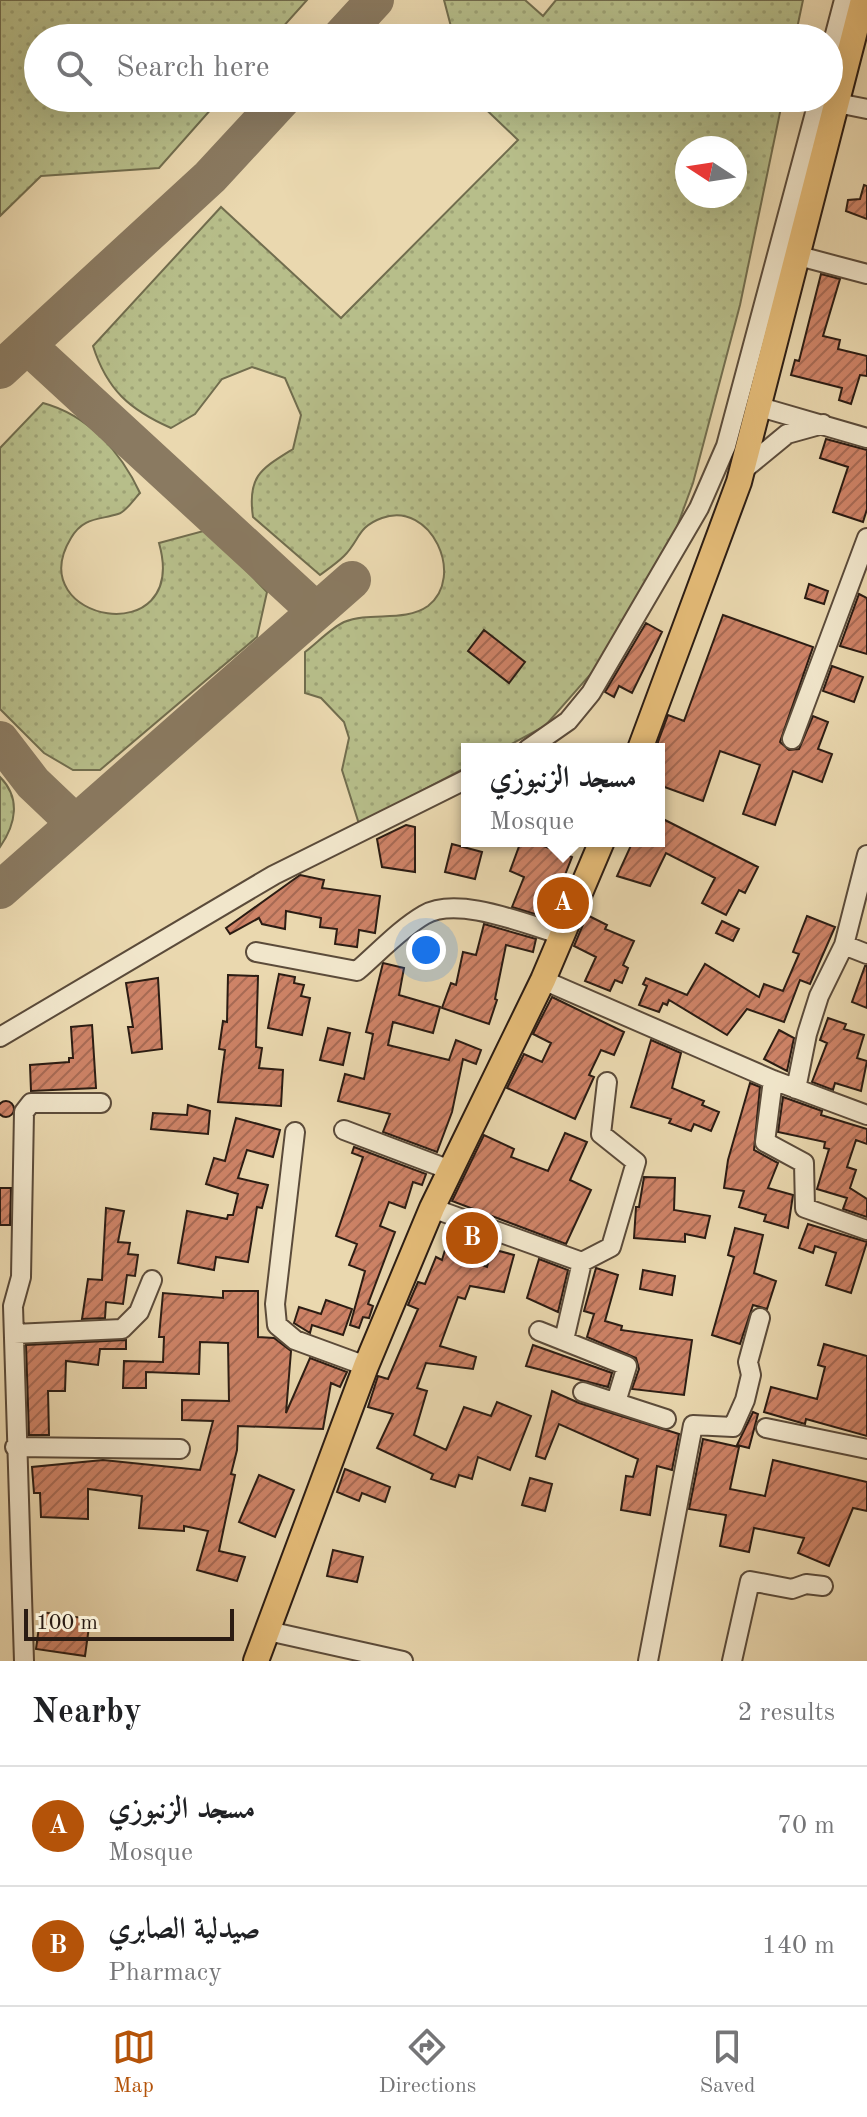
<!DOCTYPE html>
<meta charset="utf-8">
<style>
:root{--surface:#fff;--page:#f6f6f6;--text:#202124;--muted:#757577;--line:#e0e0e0;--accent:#b45309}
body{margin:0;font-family:"Old Standard TT",Amiri,serif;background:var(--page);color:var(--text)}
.compass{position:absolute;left:675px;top:136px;width:72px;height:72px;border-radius:50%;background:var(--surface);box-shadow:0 8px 32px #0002;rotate:282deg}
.scale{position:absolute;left:24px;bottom:20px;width:210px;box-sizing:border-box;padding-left:8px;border:4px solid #2b1c13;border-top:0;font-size:22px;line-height:28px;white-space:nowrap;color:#2b1c13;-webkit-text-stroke:6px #f1e6cb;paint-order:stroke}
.you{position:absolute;left:426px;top:950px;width:28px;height:28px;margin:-20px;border:6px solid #fff;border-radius:50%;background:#1a73e8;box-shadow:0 0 0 12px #1a73e833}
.badge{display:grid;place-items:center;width:52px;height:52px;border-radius:50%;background:var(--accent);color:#fff;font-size:26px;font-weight:700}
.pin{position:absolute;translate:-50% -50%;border:4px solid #fff;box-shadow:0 2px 8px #0006}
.popup{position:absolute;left:461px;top:743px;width:204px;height:104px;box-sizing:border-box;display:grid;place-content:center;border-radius:0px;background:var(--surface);filter:drop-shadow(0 2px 6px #0005);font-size:26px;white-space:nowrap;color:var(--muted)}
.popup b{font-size:30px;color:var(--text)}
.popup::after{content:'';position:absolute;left:50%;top:100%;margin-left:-16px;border:16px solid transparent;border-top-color:var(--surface)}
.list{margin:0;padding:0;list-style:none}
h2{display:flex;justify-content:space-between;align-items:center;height:104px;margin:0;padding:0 32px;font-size:34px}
h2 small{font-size:26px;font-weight:400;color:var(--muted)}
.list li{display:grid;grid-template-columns:52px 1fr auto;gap:24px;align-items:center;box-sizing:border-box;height:120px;padding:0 32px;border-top:2px solid var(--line)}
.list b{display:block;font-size:30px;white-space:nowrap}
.list p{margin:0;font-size:26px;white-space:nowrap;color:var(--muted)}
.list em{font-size:26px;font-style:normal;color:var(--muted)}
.icon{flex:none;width:44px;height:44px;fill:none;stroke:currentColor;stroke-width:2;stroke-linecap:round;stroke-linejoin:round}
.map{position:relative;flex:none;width:867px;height:1661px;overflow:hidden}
.search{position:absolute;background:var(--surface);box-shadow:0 8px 32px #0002;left:24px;right:24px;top:24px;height:88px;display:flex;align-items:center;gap:20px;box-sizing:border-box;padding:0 28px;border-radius:44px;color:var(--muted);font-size:30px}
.sheet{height:344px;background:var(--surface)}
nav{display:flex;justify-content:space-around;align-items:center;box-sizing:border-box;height:112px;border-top:2px solid var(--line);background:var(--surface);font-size:22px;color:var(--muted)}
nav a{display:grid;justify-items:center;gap:4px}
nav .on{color:var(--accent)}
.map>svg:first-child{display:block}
.grass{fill:url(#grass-dots);stroke:#716d4e;stroke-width:2;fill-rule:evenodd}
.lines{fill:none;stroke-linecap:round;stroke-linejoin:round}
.taxiway{stroke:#8a7a61;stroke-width:38}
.building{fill:url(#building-hatch);stroke:#2b1c13;stroke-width:2}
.minor-casing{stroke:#5b4b3a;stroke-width:22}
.major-casing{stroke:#2b1c13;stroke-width:28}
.minor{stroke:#f1e6cb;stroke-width:18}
.major{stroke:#e5bc78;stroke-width:24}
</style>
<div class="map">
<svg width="867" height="1661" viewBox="0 0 867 1661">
<defs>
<pattern id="grass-dots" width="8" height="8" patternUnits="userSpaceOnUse" patternTransform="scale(2)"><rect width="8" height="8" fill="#b7be8a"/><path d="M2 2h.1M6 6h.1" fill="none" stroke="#9ea376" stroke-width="1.8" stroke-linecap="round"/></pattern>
<pattern id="building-hatch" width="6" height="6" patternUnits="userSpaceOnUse" patternTransform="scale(2)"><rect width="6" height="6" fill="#ce8367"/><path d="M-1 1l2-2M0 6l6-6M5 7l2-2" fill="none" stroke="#a76a54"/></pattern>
</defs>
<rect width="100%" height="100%" fill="#ead8af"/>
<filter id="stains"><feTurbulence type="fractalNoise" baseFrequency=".0025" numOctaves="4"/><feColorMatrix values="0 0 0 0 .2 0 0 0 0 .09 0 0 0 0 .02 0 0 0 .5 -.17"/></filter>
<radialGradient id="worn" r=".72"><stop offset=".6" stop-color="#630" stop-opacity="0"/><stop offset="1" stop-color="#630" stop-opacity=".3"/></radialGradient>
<!-- grass -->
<path class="grass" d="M 0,0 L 307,0 L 273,38 L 38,38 L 38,98 L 221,98 L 159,168 L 41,176 L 0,216 Z
M 444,0 L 525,0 L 543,16 L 556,0 L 803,0 L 795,38 L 454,38 Z
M 474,98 L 783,98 L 740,305 L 693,483 L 659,576 L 604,659 L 545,726 L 502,749 L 467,749 L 467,767 L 359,824 L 342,770 L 349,738 L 344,722 L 321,698 L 305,693 L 305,652 C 317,643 331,628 344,622 C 371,611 404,623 428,606 C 466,577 431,500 382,518 C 357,527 360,540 344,556 C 337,563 328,569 320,575 L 253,517 C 247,476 261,469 293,449 L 301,415 L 285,378 L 252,367 L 222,379 L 195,414 L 171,428 C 130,410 107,390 93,346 L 221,207 L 341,318 L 518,140 ZM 687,148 L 735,148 L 735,196 L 687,196 Z
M 43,403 C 88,415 121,452 140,493 C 134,499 126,512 118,514 C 99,520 83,517 71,538 C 20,622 190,653 159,543 L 207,530 L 267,592 L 257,637 L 100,770 L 73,770 L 44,753 L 0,709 L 0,448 Z
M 0,777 C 21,798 16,824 0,847 Z"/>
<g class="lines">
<!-- taxiway -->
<path class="taxiway" d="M 340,38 L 375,0
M 27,345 L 316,611
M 0,370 L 210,177 L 283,98
M 0,740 L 33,783 L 74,822
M 0,890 L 352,580"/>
</g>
<!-- building -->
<path class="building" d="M 864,185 L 867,186 L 867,219 L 846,211 L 848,200 L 860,199 Z
M 821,274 L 840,279 L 823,336 L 840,340 L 838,349 L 867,356 L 867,376 L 860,375 L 851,404 L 839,400 L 842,388 L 791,375 L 795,360 L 799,361 Z
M 826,439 L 867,450 L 867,509 L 863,522 L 833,512 L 848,467 L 820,458 Z
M 809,584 L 828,591 L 824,604 L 805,598 Z
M 859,594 L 867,598 L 867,654 L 840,646 Z
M 723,615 L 813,647 L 780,742 L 789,750 L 799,749 L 813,716 L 828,722 L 818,749 L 832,754 L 822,782 L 793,771 L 775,825 L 743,814 L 760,765 L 720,751 L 703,801 L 659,785 L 658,742 L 668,715 L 684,721 Z
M 646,623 L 662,632 L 632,693 L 619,686 L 614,697 L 605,692 Z
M 484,630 L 525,662 L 509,683 L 468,651 Z
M 832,666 L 863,677 L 854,702 L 823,691 Z
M 659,817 L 758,867 L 745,893 L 739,890 L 726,915 L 702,903 L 715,878 L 666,853 L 650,886 L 617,876 L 633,841 L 659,841 Z
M 406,825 L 415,827 L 415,872 L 382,867 L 377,839 Z
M 521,841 L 531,841 L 572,857 L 548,918 L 512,907 L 524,877 L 510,871 Z
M 452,844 L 482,852 L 475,879 L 445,872 Z
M 300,875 L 324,880 L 322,888 L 380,896 L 375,933 L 359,930 L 357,947 L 335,944 L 337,929 L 320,927 L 321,918 L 286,911 L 285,929 L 262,924 L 259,918 L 230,934 L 226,928 Z
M 587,915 L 607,925 L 605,929 L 634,941 L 623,965 L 628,968 L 622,983 L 615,980 L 610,991 L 585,981 L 596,957 L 574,946 Z
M 807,916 L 835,927 L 810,984 L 800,980 L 784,1022 L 747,1009 L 727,1035 L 669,1000 L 667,1005 L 663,1003 L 659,1012 L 639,1005 L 647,986 L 643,984 L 646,978 L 687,995 L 705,964 L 759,997 L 764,984 L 783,991 L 799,954 L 793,952 Z
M 722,921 L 739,929 L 733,941 L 716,933 Z
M 484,924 L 536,939 L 533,952 L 506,945 L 495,999 L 497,1000 L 489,1024 L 442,1008 L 451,983 L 456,985 L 463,952 L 476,955 Z
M 383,963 L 404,968 L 399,995 L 440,1007 L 433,1033 L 393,1022 L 388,1045 L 449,1060 L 456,1040 L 481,1050 L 476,1064 L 463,1059 L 452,1112 L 437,1152 L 383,1132 L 390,1114 L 338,1101 L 345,1074 L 364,1079 L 373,1034 L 366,1032 Z
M 865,966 L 867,966 L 867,1008 L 852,1002 Z
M 279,974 L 295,977 L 294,983 L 304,985 L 301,996 L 310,998 L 302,1035 L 268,1028 Z
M 228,975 L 258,976 L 256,1047 L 262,1048 L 259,1068 L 283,1070 L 281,1106 L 218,1102 L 225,1050 L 219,1049 L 223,1021 L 227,1022 Z
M 158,978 L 162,1049 L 132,1053 L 128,1027 L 133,1027 L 126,983 Z
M 552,997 L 624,1032 L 614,1055 L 601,1050 L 589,1075 L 594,1077 L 575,1119 L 507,1088 L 524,1054 L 542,1062 L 551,1043 L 533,1034 Z
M 828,1018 L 846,1024 L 844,1029 L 864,1035 L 857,1058 L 867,1061 L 861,1091 L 835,1083 L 833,1090 L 812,1082 L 827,1043 L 820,1040 Z
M 92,1025 L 96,1088 L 31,1091 L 30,1065 L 69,1062 L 69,1058 L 73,1058 L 71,1027 Z
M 328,1028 L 350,1033 L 343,1065 L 320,1060 Z
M 779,1030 L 794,1038 L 787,1071 L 764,1059 Z
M 651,1040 L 681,1053 L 672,1088 L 704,1101 L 702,1105 L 719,1112 L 711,1131 L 694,1124 L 691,1131 L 669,1123 L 671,1119 L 631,1107 Z
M 750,1083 L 760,1087 L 754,1150 L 778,1163 L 768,1188 L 793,1195 L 788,1228 L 764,1221 L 766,1215 L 739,1207 L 744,1191 L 724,1188 L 728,1160 Z
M 783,1097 L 822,1111 L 821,1115 L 867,1129 L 867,1144 L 856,1140 L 847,1167 L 856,1170 L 850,1188 L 867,1199 L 867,1217 L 843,1209 L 847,1198 L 817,1189 L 829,1149 L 824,1148 L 825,1142 L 778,1132 Z
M-2 1109a8 8 0 1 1 16 0a8 8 0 1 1-16 0Z
M 188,1105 L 210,1111 L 208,1134 L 151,1129 L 153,1113 L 187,1115 Z
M 236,1118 L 280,1130 L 273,1157 L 247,1150 L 238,1178 L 268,1185 L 262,1208 L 257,1207 L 248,1262 L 216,1257 L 214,1270 L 178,1263 L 187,1211 L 227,1219 L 228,1215 L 233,1215 L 238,1194 L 206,1184 L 214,1158 L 225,1161 Z
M 565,1133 L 587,1142 L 570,1180 L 591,1190 L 566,1244 L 452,1201 L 484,1135 L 514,1149 L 511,1157 L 548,1171 Z
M 354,1147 L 426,1174 L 422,1185 L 413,1182 L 405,1208 L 389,1202 L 380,1226 L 395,1232 L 368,1304 L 373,1306 L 369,1318 L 363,1317 L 359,1328 L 350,1325 L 365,1271 L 349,1265 L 357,1244 L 336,1236 L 363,1157 L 352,1153 Z
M 644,1177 L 675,1178 L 674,1210 L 710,1216 L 705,1238 L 685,1234 L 685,1242 L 634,1238 L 636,1207 L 639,1207 Z
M 0,1188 L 11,1188 L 10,1225 L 0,1225 Z
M 106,1208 L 124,1211 L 118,1242 L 130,1243 L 128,1254 L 138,1255 L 135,1276 L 127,1275 L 123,1304 L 106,1302 L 105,1318 L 82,1319 L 88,1279 L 102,1280 Z
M 808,1224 L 867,1242 L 851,1293 L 826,1285 L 836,1253 L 815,1246 L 813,1253 L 799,1248 Z
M 735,1228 L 763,1235 L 754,1273 L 776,1281 L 767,1309 L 753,1305 L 740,1344 L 712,1335 L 734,1257 L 728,1255 Z
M 492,1249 L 514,1255 L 504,1292 L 470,1286 L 465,1299 L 458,1297 L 440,1346 L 476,1357 L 473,1369 L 426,1363 L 417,1388 L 427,1391 L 414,1435 L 446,1450 L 464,1407 L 491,1416 L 497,1402 L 531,1416 L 510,1470 L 478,1457 L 472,1479 L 459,1475 L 455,1487 L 431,1479 L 433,1474 L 377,1448 L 393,1414 L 368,1407 L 378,1376 L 388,1379 L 418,1309 L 408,1305 L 418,1282 L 425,1284 L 436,1257 L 442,1260 L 445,1250 L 487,1267 Z
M 539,1259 L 568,1270 L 558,1312 L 527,1298 Z
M 596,1268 L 618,1275 L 605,1321 L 622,1326 L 621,1330 L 692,1340 L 684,1395 L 632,1389 L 639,1369 L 636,1358 L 587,1337 L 594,1314 L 584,1311 Z
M 643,1270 L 675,1276 L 672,1295 L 640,1289 Z
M 223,1291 L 258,1291 L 258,1337 L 274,1338 L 291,1351 L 286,1413 L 310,1358 L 347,1372 L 340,1387 L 331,1383 L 323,1429 L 238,1426 L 237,1450 L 231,1474 L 235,1475 L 219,1551 L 245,1557 L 237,1581 L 197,1570 L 208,1531 L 184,1526 L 184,1531 L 139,1528 L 142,1496 L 88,1489 L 88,1519 L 41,1517 L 40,1493 L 34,1493 L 32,1467 L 103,1460 L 200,1470 L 213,1421 L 182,1420 L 182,1400 L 229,1401 L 228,1343 L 200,1342 L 199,1374 L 146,1372 L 146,1388 L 123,1388 L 124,1361 L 163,1362 L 164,1337 L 159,1337 L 163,1293 L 223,1298 Z
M 326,1300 L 352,1309 L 343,1335 L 312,1325 L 310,1333 L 294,1323 L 299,1307 L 321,1314 Z
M 126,1340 L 126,1349 L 100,1349 L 98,1365 L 66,1361 L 65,1391 L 48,1391 L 49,1435 L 29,1435 L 26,1345 Z
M 824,1344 L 867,1356 L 867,1436 L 806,1419 L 805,1424 L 764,1412 L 771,1387 L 817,1399 L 825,1367 L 818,1365 Z
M 533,1345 L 612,1373 L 608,1387 L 526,1366 Z
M 552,1391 L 579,1403 L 679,1434 L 672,1470 L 657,1466 L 650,1515 L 621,1510 L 626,1476 L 633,1477 L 638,1459 L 559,1424 L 545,1459 L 536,1456 Z
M 753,1412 L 758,1414 L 749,1448 L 737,1445 Z
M 703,1439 L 739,1447 L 730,1489 L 765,1496 L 773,1460 L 867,1482 L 867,1511 L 853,1508 L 829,1566 L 798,1553 L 804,1538 L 754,1528 L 749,1552 L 720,1546 L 726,1515 L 689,1509 Z
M 345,1469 L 390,1487 L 385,1502 L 362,1493 L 359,1501 L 337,1492 Z
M 259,1475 L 294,1490 L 275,1537 L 239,1522 Z
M 530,1478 L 552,1484 L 545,1511 L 522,1505 Z
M 333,1550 L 363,1557 L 357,1582 L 327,1576 Z
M 41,1612 L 90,1619 L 85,1656 L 36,1649 Z"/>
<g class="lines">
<defs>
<path id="minor" d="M 829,57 L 844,0
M 837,103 L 867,109
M 799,256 L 867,274
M 760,407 L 867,438
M 742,471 L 787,434 L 823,424
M 792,739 L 867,538
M 528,749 L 568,721 L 591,693 L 699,508 L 726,446 L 819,98
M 844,945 L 867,954
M 256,952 L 357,971 C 378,953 400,929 424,915 C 458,895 527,925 563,935
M 543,980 L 773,1080 L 867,1115
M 0,1037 L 274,875 L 467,779
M 773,1080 L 765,1142 L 804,1163 L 805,1208 L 867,1230
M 796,1089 L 807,1034 L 819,996 L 844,945 L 867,855
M 344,1130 L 450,1170
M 295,1132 L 275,1304 L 277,1325 L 295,1340 L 366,1366
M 432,1208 L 582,1262 L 611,1247 L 636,1162 L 601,1134 L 607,1082
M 539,1331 L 627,1366 L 616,1402
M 14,1334 L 122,1329 L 139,1312 L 152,1280
M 564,1340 L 582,1262
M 583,1392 L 666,1419
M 766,1428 L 867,1449
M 15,1447 L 180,1449
M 268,1631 L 403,1661
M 24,1661 L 13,1306 L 21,1277 L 24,1112 L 31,1103 L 101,1103
M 648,1661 L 693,1425 L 733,1427 L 745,1400 L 751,1375 L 748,1362 L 760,1318
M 732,1661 L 750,1581 L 792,1589 L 806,1584 L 823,1586"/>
<path id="major" d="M 640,749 L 739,482 L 863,0
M 256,1661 L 366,1366 L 432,1208 L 543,980 L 602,841"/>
</defs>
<!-- minor casing -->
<use href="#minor" class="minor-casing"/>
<!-- major casing -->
<use href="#major" class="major-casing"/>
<!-- minor -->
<use href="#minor" class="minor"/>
<!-- major -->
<use href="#major" class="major"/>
</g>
<rect width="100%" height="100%" filter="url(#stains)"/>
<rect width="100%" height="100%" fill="url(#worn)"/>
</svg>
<svg class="compass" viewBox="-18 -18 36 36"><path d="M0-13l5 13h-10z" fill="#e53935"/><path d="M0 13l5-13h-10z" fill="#757577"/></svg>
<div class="scale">100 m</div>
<div class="you"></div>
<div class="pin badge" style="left:563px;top:903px">A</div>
<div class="popup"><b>مسجد الزنبوزي</b>Mosque</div>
<div class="pin badge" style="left:472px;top:1238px">B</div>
<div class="search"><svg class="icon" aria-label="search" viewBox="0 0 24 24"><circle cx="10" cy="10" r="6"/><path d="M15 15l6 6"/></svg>Search here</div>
</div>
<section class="sheet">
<h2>Nearby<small>2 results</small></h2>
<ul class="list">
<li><span class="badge">A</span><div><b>مسجد الزنبوزي</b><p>Mosque</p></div><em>70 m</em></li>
<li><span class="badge">B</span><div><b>صيدلية الصابري</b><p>Pharmacy</p></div><em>140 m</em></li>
</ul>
</section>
<nav>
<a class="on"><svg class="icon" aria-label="map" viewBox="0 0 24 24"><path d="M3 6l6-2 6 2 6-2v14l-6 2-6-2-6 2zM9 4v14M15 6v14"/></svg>Map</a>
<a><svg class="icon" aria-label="directions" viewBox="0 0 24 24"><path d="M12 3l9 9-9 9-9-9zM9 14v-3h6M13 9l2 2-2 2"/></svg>Directions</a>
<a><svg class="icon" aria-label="saved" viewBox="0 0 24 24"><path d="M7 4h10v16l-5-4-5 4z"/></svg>Saved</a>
</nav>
